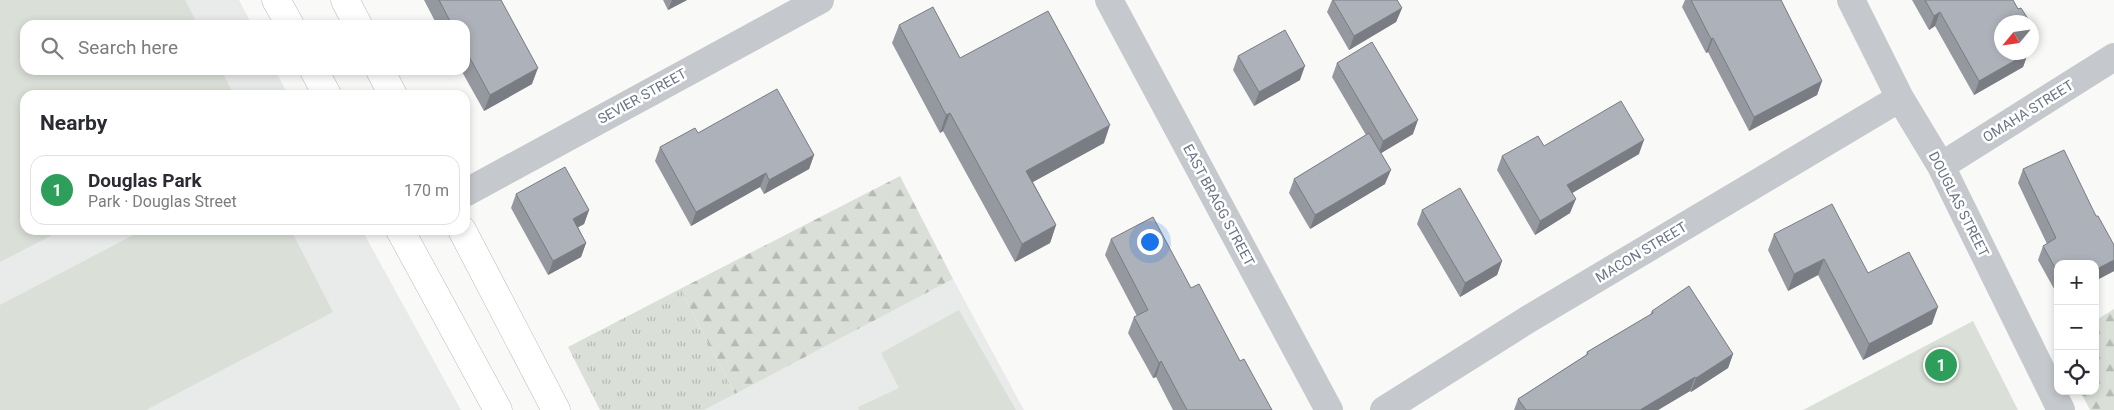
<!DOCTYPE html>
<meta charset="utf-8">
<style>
:root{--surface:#fff;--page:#f7f7f7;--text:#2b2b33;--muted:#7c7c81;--line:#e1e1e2;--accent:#d57d3a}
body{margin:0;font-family:Roboto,sans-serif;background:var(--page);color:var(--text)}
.controls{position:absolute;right:15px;bottom:15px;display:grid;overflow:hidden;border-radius:10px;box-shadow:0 2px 8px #0003}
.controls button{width:45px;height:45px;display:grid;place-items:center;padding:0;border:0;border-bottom:1px solid var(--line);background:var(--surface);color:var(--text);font:25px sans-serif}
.compass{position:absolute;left:1994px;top:15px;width:45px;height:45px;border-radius:50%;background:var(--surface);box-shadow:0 2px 8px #0003;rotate:241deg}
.you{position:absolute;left:1149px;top:241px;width:18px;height:18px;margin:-12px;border:4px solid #fff;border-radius:50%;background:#1a73e8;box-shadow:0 0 0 8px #1a73e833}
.badge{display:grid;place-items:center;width:32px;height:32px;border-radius:50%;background:var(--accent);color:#fff;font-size:16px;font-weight:700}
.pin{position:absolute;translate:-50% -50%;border:2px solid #fff;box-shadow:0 1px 5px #0006}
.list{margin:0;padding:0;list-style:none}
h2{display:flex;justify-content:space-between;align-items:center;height:65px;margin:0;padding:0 20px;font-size:21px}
h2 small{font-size:16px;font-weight:400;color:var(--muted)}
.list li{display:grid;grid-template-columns:32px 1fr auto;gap:15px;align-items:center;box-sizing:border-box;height:70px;margin:0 10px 10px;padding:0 10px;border:1px solid var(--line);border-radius:15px}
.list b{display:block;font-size:19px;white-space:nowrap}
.list p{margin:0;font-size:16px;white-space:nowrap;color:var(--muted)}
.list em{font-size:16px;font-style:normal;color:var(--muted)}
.icon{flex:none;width:28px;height:28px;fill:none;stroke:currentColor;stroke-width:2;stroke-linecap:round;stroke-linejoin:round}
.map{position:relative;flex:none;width:2114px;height:410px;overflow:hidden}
.search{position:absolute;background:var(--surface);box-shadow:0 2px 8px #0003;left:20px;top:20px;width:450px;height:55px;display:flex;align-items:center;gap:12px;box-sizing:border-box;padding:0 18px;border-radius:15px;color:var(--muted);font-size:19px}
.panel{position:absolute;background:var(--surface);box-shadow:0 2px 8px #0003;left:20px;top:90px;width:450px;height:145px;border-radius:15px}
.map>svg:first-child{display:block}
.built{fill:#e9eaea}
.grass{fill:url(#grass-tufts)}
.forest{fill:url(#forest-firs)}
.green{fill:#dae0d8}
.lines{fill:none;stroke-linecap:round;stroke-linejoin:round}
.major-casing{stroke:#b9bbbf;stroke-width:29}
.minor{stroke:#c5c8cc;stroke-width:28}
.major{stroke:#fff;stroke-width:28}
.wall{fill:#95989f}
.shaded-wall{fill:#797c82}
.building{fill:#adb1b9;stroke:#797c82}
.labels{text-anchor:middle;stroke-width:5;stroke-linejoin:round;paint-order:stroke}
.street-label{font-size:14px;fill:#6b7485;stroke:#fff}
</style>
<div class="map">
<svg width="2114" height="410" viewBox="0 0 2114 410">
<defs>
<pattern id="grass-tufts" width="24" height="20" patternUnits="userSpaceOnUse" patternTransform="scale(1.25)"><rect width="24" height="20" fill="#dae0d8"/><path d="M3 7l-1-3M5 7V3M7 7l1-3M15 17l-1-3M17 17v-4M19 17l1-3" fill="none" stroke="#b5bab5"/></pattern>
<pattern id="forest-firs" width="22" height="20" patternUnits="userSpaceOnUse" patternTransform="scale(1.25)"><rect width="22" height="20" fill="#dae0d8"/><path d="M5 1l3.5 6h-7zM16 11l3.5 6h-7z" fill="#b5bab5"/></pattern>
</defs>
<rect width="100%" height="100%" fill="#f9f9f7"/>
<!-- built -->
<path class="built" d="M 0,0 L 239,0 L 252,25 L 25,25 L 25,70 L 275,70 L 288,95 L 25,95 L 25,230 L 362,230 L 461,410 L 0,410 Z
M 953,279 L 1024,410 L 704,410 Z"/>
<!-- grass -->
<path class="grass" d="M 680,289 L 735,394 L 704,410 L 600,410 L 568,347 Z"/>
<!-- forest -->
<path class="forest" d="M 900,176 L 953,279 L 735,394 L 680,289 Z
M 2114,309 L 2114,410 L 2090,410 L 2080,391 L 2095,391 L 2095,321 Z"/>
<!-- green -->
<path class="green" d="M 0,0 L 185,0 L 198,25 L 25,25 L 25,70 L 221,70 L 234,95 L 25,95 L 25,230 L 62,230 L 0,262 Z
M 143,230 L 291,230 L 333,312 L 146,410 L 0,410 L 0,305 Z
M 959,310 L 1016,410 L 859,410 L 858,407 L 899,388 L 881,353 Z
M 1973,321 L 2018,410 L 1803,410 Z"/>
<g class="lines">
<defs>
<path id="major" d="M 276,0 L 290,25
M 345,0 L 358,25
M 314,70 L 327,95
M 380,70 L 393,95
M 400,230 L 498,410
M 462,230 L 556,410"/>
</defs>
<!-- major casing -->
<use href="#major" class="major-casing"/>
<!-- minor -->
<path class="minor" d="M 1109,0 L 1329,410
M 1851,0 L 1900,98 L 1941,166 L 2061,410
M 1941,166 L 2114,57
M 465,193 L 820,0
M 1384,410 L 1527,320 L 1900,98"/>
<!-- major -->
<use href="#major" class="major"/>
</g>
<!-- wall -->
<path class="wall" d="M 424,0 L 501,0 L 532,84 L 484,111 L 461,70 L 465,70 L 465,25 L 437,25 Z
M 663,0 L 687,0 L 668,10 Z
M 1332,0 L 1397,0 L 1402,8 L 1396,22 L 1349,50 L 1327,12 Z
M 1685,0 L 1781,0 L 1822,81 L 1817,95 L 1749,131 L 1708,52 L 1706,53 L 1682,7 Z
M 1912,0 L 2013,0 L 2002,22 L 2028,53 L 2023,67 L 1974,95 L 1935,26 L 1929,30 Z
M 899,25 L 960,58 L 1104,143 L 1033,182 L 1056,225 L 1050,243 L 1015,262 L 943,131 L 940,133 L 892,43 Z
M 1238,56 L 1300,80 L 1254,106 L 1233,70 Z
M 1337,63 L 1413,134 L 1381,153 L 1385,184 L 1310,229 L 1289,193 L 1294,179 L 1366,135 L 1332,77 Z
M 698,133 L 814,155 L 809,169 L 764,194 L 760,187 L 691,226 L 655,161 L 660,147 Z
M 1544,146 L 1639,154 L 1572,193 L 1570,213 L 1535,235 L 1497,170 L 1502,156 Z
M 2023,169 L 2096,216 L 2114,271 L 2095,281 L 2095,264 L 2058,264 L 2058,296 L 2038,260 L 2043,246 L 2047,244 L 2018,183 Z
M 516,194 L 589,210 L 584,224 L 578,227 L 586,243 L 581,257 L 548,275 L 511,208 Z
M 1422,210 L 1502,261 L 1497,275 L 1460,297 L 1417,224 Z
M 1774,234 L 1868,273 L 1932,324 L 1863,360 L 1818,275 L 1788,291 L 1768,250 Z
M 1111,239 L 1191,288 L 1272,410 L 1173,410 L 1156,377 L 1153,378 L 1128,333 L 1134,317 L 1137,316 L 1105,255 Z
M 1652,311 L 1733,354 L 1728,368 L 1691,392 L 1690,391 L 1658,410 L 1514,410 L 1518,399 L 1586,355 L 1587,352 L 1650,315 Z"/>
<!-- shaded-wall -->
<path class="shaded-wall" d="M 672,0 L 687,0 L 668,10 Z
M 1402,8 L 1396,22 L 1349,50 L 1354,36 Z
M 1940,12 L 1935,26 L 1929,30 L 1934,16 Z
M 1713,38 L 1708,52 L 1706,53 L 1711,39 Z
M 2028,53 L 2023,67 L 1974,95 L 1979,81 Z
M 1305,66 L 1300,80 L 1254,106 L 1259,92 Z
M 538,68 L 532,84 L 484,111 L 490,95 Z
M 1822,81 L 1817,95 L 1749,131 L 1754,117 Z
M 950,113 L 943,131 L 940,133 L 946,115 Z
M 1418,120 L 1413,134 L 1378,155 L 1383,141 Z
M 1110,125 L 1104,143 L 1020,189 L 1026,171 Z
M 1644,140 L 1639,154 L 1562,199 L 1567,185 Z
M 814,155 L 809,169 L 764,194 L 769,180 Z
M 1391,170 L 1385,184 L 1310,229 L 1315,215 Z
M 766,173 L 760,187 L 691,226 L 696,212 Z
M 1576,199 L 1570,213 L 1535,235 L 1540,221 Z
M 589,210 L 584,224 L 568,233 L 573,219 Z
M 1056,225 L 1050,243 L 1015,262 L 1022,244 Z
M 586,243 L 581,257 L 548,275 L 553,261 Z
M 1824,259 L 1818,275 L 1788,291 L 1794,274 Z
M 2114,260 L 2114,271 L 2095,281 L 2095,270 Z
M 1502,261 L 1497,275 L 1460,297 L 1465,283 Z
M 1938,307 L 1932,324 L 1863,360 L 1869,344 Z
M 1733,354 L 1728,368 L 1691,392 L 1696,378 Z
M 1161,361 L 1156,377 L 1153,378 L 1159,363 Z
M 1695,377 L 1690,391 L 1658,410 L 1640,410 Z"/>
<!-- building -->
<path class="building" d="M 439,0 L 501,0 L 538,68 L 490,95 L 465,49 L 465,25 L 452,25 Z
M 1333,0 L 1397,0 L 1402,8 L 1354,36 Z
M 1691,0 L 1781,0 L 1822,81 L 1754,117 L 1713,38 L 1711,39 Z
M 1925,0 L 2013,0 L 2018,9 L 2021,8 L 2030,22 L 2002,22 L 2002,52 L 2028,52 L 2028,53 L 1979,81 L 1940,12 L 1934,16 Z
M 933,7 L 960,58 L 1048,11 L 1110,125 L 1026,171 L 1056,225 L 1022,244 L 950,113 L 946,115 L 899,25 Z
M 1285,30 L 1305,66 L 1259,92 L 1238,56 Z
M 1372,42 L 1418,120 L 1383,141 L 1337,63 Z
M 777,89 L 814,155 L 769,180 L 766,173 L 696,212 L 660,147 L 695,128 L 698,133 Z
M 1621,101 L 1644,140 L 1567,185 L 1576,199 L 1540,221 L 1502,156 L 1538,136 L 1544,146 Z
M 1369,133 L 1391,170 L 1315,215 L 1294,179 Z
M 2064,150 L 2096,216 L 2098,216 L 2114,245 L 2114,260 L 2095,270 L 2095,264 L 2058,264 L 2058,273 L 2043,246 L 2056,238 L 2023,169 Z
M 565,167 L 589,210 L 573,219 L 586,243 L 553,261 L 516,194 Z
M 1460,188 L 1502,261 L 1465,283 L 1422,210 Z
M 1832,204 L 1868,273 L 1909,252 L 1938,307 L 1869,344 L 1824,259 L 1794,274 L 1774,234 Z
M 1153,217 L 1191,288 L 1199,284 L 1240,361 L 1244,359 L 1272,410 L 1187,410 L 1161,361 L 1159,363 L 1134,317 L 1148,310 L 1111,239 Z
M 1689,286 L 1733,354 L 1696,378 L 1695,377 L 1640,410 L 1526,410 L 1518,399 L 1588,354 L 1587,352 L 1653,313 L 1652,311 Z"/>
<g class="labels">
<!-- street labels -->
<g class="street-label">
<text transform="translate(642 96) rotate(-29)" y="5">SEVIER STREET</text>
<text transform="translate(2028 111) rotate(-32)" y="5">OMAHA STREET</text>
<text transform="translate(1959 204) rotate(63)" y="5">DOUGLAS STREET</text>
<text transform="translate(1219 205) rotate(62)" y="5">EAST BRAGG STREET</text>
<text transform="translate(1641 252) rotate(-31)" y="5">MACON STREET</text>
</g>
</g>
</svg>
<div class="controls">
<button>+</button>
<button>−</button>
<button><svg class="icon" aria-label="locate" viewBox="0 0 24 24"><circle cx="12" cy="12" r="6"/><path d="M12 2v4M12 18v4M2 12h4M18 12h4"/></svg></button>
</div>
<svg class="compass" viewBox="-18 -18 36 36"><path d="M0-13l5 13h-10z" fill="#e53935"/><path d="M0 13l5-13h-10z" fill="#7c7c81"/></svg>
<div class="you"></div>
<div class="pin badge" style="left:1941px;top:365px;background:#2e9e5b">1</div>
<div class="search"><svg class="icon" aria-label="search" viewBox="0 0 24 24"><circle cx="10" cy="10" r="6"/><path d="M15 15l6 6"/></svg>Search here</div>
<section class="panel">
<h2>Nearby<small></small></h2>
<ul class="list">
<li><span class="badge" style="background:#2e9e5b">1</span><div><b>Douglas Park</b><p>Park · Douglas Street</p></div><em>170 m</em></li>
</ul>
</section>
</div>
